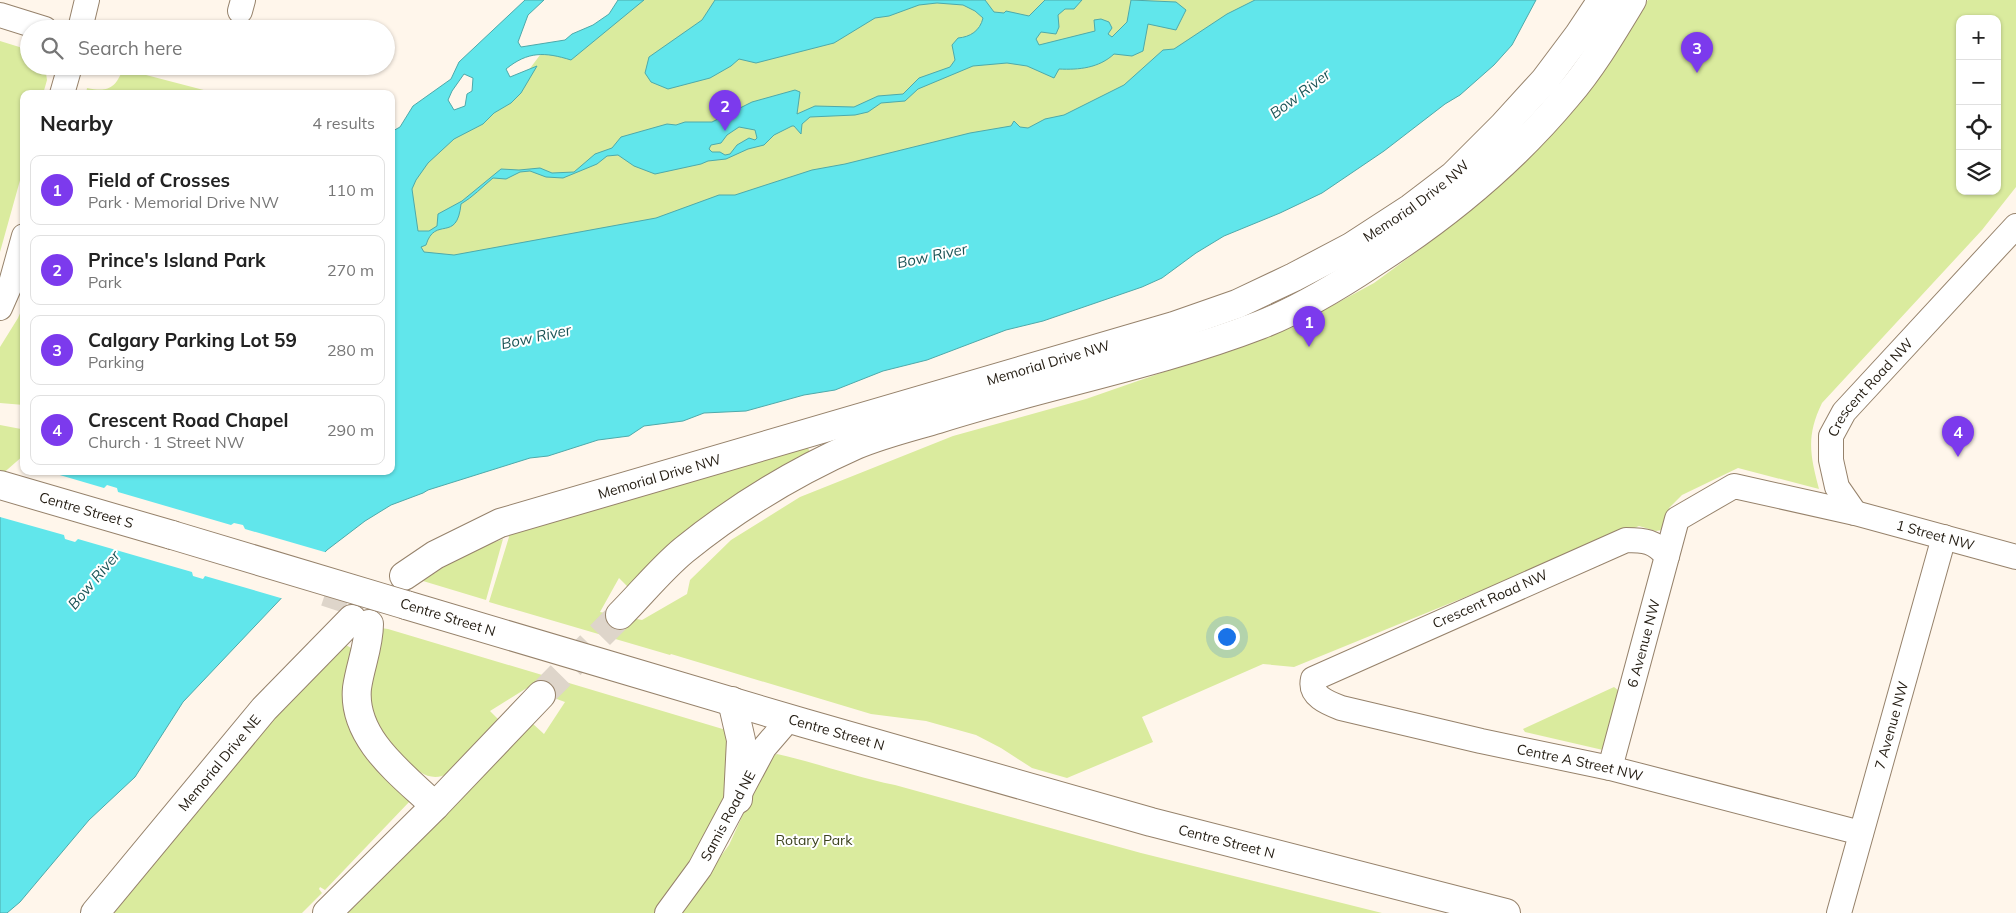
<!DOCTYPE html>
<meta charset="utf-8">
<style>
:root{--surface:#fff;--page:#f2f2f2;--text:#222;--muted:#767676;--line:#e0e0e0;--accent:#7c3aed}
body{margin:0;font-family:Mulish,sans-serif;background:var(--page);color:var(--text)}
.controls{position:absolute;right:15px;top:15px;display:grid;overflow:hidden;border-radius:10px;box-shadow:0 1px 4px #0004}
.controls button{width:45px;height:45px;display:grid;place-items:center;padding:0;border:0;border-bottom:1px solid var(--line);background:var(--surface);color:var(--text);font:25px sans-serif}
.you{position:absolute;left:1226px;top:636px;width:18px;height:18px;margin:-12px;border:4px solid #fff;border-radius:50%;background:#1a73e8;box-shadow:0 0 0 8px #1a73e833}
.badge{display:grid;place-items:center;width:32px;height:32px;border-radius:50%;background:var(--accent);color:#fff;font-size:16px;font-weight:700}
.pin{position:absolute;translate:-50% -41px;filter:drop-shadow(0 1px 2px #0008)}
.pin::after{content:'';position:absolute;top:26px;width:18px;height:15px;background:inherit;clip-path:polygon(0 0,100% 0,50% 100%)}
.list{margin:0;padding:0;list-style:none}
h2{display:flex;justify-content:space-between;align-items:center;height:65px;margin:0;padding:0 20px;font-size:21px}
h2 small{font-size:16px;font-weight:400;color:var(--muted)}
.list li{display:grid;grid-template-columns:32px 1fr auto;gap:15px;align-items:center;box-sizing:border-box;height:70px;margin:0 10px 10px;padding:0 10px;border:1px solid var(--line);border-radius:10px}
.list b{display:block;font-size:19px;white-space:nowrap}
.list p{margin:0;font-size:16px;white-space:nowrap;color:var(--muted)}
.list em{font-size:16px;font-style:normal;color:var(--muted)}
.icon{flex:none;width:28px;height:28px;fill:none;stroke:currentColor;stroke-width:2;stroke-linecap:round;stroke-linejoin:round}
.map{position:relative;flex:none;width:2016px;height:913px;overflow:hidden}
.search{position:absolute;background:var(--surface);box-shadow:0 1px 4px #0004;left:20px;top:20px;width:375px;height:55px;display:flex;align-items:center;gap:12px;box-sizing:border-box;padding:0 18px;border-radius:28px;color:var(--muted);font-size:19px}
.panel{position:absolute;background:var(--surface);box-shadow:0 1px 4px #0004;left:20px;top:90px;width:375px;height:385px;border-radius:10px}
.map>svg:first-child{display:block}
.green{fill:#daeb9e;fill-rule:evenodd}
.water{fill:#61e6eb;stroke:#4ea9aa;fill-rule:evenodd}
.pier{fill:#fff6eb}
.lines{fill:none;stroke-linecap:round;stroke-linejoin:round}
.minor-tunnel{stroke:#ded5ca;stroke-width:24;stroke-dasharray:24 12;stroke-linecap:butt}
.major-tunnel{stroke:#ded5ca;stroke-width:28;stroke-dasharray:28 14;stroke-linecap:butt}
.minor-casing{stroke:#96826b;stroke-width:26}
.major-casing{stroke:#96826b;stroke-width:30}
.minor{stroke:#fff;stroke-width:24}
.major{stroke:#fff;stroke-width:28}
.major-bridge-casing{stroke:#96826b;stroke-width:30;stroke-linecap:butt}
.major-bridge{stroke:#fff;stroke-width:28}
.labels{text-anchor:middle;stroke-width:4;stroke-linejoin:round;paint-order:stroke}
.street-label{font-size:14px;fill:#231c12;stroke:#fff}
.park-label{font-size:14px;fill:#3b421d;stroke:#fff}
.water-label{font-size:15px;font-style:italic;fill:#1c5557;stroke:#fff}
</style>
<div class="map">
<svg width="2016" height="913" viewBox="0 0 2016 913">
<rect width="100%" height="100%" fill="#fff6eb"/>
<!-- green -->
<path class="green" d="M 627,0 L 1264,0 L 1127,89 L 1027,134 L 657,223 L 452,263 L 419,258 L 407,188 L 423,161 L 507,99 L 546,47 L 589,35 Z
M 1648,0 L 2016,0 L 2016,187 L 1982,230 L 1822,403 C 1806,436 1810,455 1819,489 L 1738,468 L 1682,495 L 1669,508 L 1662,530 L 1656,531 L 1639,526 L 1294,667 L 1263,664 L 1142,717 L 1153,742 L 1067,778 L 1032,768 L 1001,748 L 976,735 L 926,721 L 871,714 L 671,654 L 670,655 L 489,602 L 509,537 L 508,534 L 806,444 L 810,452 L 745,489 L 630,589 L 619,578 L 600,612 L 642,620 L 687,594 L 690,580 L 731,540 L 800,497 L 953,436 L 1086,399 L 1293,327 L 1374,283 L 1438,236 L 1509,177 L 1581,96 ZM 1960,19 L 1997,19 L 1997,191 L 1960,191 Z
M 0,41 L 29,50 L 29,66 L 45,66 L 47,80 L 43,94 L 24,94 L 24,166 L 0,252 Z
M 123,69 L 219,94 L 86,94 L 87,88 C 108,92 115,89 123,69 Z
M 24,304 L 24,405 L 0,403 L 0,347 L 18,318 Z
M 0,425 L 21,429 L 24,428 L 24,455 L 0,476 Z
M 503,539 L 486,600 L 423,581 L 463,554 Z
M 381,628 L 388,629 L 726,730 L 730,771 L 723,800 L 708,836 L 654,913 L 348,913 L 532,723 L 544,734 L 565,702 L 527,688 L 490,711 L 501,722 C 488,734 457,771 442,776 C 427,780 416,770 406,760 C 398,752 388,744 382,735 C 361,699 373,667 381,628 Z
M 344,644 L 353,649 L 346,682 L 410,801 L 325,890 L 320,887 L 319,889 L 322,893 L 302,913 L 114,913 L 271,719 Z
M 1614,687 L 1618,690 L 1603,750 L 1525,732 L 1523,729 Z
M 777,754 C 817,763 855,777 895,785 L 1141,853 L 1382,913 L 679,913 L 729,845 L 769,758 Z"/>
<!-- water -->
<path class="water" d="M 525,0 L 544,0 L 528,15 L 518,42 L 521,47 L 565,40 L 572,34 L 593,25 L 609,14 L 618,0 L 644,0 L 571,60 C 545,52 528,51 506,69 L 510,77 L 537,66 L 521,93 L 511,103 L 494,113 L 483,124 L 454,139 L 428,163 L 416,180 L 412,189 L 418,231 L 429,231 L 437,226 L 438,214 L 462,201 L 501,169 L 519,170 L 540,168 L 552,173 L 574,172 L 595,154 L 612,148 L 621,137 L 667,124 L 676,125 L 685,122 L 712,122 L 752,102 L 795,90 L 800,92 L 797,114 L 815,106 L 854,107 L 878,96 L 903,94 L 919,78 L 950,67 L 955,60 L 952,45 L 958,38 C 970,37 980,31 983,18 L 975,11 L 963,5 L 937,3 L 919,5 L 889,16 L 875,18 L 834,43 L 756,63 L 739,59 L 731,66 L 710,78 L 668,89 L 651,82 L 645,73 L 649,57 L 702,20 L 715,0 L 985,0 L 994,12 L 1004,13 L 1006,11 L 1029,16 L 1045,0 L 1082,0 L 1074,9 L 1065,9 L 1058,15 L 1059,27 L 1056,34 L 1041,32 L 1036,39 L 1039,45 L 1095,31 L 1094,20 L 1101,19 L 1109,22 L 1112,28 L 1108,34 L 1112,37 L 1127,22 L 1131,0 L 1176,2 L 1186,10 L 1176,30 L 1148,24 L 1143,51 L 1132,56 L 1114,54 C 1099,68 1079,70 1059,69 L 1054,78 L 1027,66 L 1007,63 L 973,66 L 918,89 L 905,101 L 881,103 L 868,112 L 855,115 L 810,117 L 802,124 L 801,134 L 794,126 L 792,126 L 774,135 L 764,145 L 748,149 L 726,159 L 708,161 L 701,164 L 655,174 L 634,166 L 618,155 L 607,156 L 597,164 L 563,178 L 546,177 L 530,171 L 520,172 L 506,179 L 493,178 C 482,187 473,197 461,204 C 457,244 435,215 426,245 L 421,247 L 424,252 L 454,255 L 656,218 L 719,195 L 735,195 L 812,170 L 845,164 L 970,133 L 1011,126 L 1014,121 L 1020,127 L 1028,128 L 1045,119 L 1064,115 L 1124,85 L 1163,50 L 1174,49 L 1227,14 L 1255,0 L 1536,0 L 1512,45 L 1494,65 L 1460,95 L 1445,104 L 1384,151 L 1322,193 L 1280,213 L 1224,236 L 1196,253 L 1162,278 L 1142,287 L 1043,321 L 1006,330 L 927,360 L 883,371 L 835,390 L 804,395 L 746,411 L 704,413 L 683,421 L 644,426 L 629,436 L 598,440 L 548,456 L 530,458 L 428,490 L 423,493 L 391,505 L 365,521 L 327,550 L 183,702 L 135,777 L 89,820 L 20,902 L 7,913 L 0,913 L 0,508 L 38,471 L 391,471 L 391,132 L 400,127 L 413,106 L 451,79 L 459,62 ZM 464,74 L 473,78 L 472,91 L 467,94 L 465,106 L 454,110 L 448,100 L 452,91 ZM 739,127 L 755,130 L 757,138 L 755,140 L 749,138 L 737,145 L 730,154 L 725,155 L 720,152 L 712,152 L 709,149 L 711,145 L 721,143 L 727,135 Z"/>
<!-- pier -->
<path class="pier" d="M 35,471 L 46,471 L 104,488 L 107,485 L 117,488 L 118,492 L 231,525 L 234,523 L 243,525 L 245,529 L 328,553 L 284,599 L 205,576 L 203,579 L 193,576 L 192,572 L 78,539 L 75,542 L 65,539 L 64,535 L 0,517 L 0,505 Z"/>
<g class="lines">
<!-- minor-tunnel -->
<path class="minor-tunnel" d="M 325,594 L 364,607"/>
<!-- major-tunnel -->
<path class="major-tunnel" d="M 541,695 L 620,615"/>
<defs>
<g id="minor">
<path d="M 240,11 L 243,0"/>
<path d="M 0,15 L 45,29"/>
<path d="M 80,29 L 87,0"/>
<path d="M 62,94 L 70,66"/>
<path d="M 0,308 L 11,283 L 24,236"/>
<path id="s1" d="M 1855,513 L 1837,487 L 1831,460 L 1831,436 L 1844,412 L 2016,226"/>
<path id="s2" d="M 1667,556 C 1654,541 1645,540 1626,540 L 1313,679 C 1309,696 1328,703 1341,708 L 1481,741 L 1610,768 L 1861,833"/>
<path id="s3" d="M 1610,768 L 1677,519 L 1734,486 L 1855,513 L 2016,557"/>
<path id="s4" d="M 667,913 L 700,868 L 764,748 L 789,719"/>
<path id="s5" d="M 1839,913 L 1944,537"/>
</g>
<g id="major">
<path id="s6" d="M 0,485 L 172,535"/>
<path id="s7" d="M 404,576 L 435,555 L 500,523 L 1174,326 L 1237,304 L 1294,277 L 1351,247 L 1411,208 L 1453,176 L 1503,126 L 1545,80 L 1578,36 L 1602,0"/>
<path id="s8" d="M 406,605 L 804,723 L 1151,822 L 1506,913"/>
<path d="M 620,615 C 641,594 661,569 684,550 C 736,508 795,472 856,445 C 882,434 911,427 938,419 C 1045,385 1156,365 1260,325 C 1301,309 1337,287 1373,263 C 1445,217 1512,162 1567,96 C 1592,67 1612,33 1632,0"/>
<path d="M 369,624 C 369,646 360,666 357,688 C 352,739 403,775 435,806"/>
<path d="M 732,701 L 741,740 L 738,799"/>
<path id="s9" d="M 95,913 L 264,709 L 352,619"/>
<path d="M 327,913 L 435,806 L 541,695"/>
</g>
</defs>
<!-- minor casing -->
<use href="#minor" class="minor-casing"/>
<!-- major casing -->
<use href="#major" class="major-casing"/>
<!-- minor -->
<use href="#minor" class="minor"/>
<!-- major -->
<use href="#major" class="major"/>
<defs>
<path id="major-bridge" d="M 172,535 L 406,605"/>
</defs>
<!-- major-bridge casing -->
<use href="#major-bridge" class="major-bridge-casing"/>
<!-- major-bridge -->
<use href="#major-bridge" class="major-bridge"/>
</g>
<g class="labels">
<!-- street labels -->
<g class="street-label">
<text dy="5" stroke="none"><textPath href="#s7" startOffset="1086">Memorial Drive NW</textPath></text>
<text dy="5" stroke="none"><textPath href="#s7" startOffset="681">Memorial Drive NW</textPath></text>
<text dy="5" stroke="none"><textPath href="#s1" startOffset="146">Crescent Road NW</textPath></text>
<text dy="5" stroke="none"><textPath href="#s7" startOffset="276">Memorial Drive NW</textPath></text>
<text dy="5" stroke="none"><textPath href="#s6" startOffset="90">Centre Street S</textPath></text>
<text dy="5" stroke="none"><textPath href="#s3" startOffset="531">1 Street NW</textPath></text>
<text transform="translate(1490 599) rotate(-24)" y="5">Crescent Road NW</text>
<text transform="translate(448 617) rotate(17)" y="5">Centre Street N</text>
<text dy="5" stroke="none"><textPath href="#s3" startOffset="129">6 Avenue NW</textPath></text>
<text dy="5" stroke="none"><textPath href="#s5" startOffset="195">7 Avenue NW</textPath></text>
<text dy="5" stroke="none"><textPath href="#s8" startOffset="449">Centre Street N</textPath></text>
<text dy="5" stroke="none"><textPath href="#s9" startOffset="195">Memorial Drive NE</textPath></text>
<text dy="5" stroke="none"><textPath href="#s2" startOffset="678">Centre A Street NW</textPath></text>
<text dy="5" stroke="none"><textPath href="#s4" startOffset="115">Samis Road NE</textPath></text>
<text dy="5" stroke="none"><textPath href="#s8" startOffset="854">Centre Street N</textPath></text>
</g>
<!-- park labels -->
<g class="park-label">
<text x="814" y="845">Rotary Park</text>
</g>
<!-- water labels -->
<g class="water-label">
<text transform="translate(1300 94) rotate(-37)" y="5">Bow River</text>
<text transform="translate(932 256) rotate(-12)" y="5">Bow River</text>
<text transform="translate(536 337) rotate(-12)" y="5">Bow River</text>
<text transform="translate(94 580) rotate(-50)" y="5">Bow River</text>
</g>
</g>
</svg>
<div class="controls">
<button>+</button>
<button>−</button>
<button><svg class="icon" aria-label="locate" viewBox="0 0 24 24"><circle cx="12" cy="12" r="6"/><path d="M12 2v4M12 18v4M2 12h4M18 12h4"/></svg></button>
<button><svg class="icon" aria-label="layers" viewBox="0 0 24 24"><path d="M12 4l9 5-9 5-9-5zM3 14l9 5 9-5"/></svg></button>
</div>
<div class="you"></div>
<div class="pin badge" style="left:1309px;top:347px">1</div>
<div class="pin badge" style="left:725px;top:131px">2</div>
<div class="pin badge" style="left:1697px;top:73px">3</div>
<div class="pin badge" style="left:1958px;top:457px">4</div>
<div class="search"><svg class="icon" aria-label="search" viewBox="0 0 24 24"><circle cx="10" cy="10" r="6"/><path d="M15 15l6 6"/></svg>Search here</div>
<section class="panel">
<h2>Nearby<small>4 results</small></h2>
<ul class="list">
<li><span class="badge">1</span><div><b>Field of Crosses</b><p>Park · Memorial Drive NW</p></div><em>110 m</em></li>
<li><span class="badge">2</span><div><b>Prince's Island Park</b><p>Park</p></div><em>270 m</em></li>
<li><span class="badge">3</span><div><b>Calgary Parking Lot 59</b><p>Parking</p></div><em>280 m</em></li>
<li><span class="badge">4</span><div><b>Crescent Road Chapel</b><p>Church · 1 Street NW</p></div><em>290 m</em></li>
</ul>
</section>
</div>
